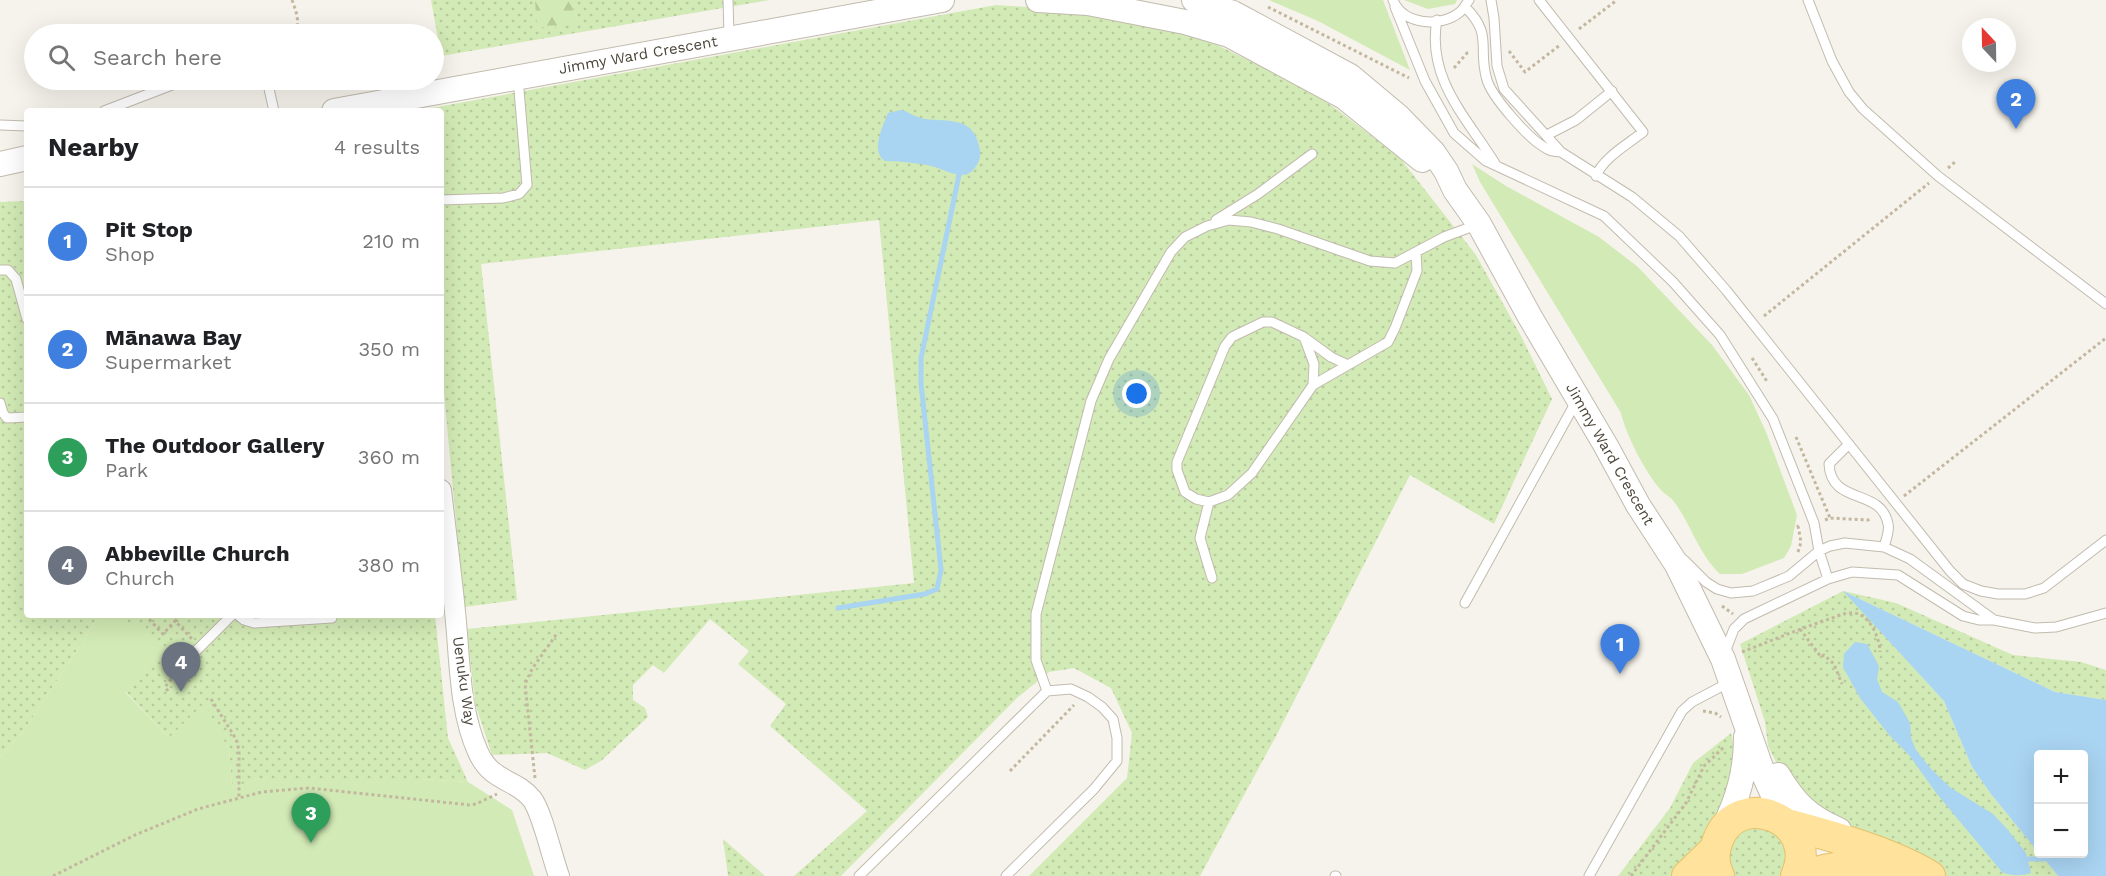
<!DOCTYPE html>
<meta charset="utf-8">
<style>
:root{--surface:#fff;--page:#f2f2f2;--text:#202124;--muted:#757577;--line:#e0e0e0;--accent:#db2777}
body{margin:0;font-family:"Work Sans",sans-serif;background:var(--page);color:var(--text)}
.controls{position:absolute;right:18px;bottom:18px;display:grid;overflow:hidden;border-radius:6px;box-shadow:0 6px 24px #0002}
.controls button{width:54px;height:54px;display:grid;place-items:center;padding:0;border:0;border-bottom:2px solid var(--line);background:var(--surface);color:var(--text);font:30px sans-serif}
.compass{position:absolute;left:1962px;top:18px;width:54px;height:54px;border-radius:50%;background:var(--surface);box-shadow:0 6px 24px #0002;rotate:338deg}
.you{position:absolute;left:1137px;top:394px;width:21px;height:21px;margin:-15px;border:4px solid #fff;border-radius:50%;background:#1a73e8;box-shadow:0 0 0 9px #1a73e833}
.badge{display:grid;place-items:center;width:39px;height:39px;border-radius:50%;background:var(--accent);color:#fff;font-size:20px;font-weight:700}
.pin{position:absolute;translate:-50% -50px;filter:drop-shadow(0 2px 3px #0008)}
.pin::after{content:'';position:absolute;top:32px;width:21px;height:18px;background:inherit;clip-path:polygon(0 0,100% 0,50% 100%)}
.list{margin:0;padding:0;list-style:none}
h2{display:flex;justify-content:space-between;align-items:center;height:78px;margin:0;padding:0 24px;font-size:26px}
h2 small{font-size:20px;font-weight:400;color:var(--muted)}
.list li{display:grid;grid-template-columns:39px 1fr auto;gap:18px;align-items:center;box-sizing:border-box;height:108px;padding:0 24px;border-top:2px solid var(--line)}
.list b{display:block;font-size:22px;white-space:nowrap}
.list p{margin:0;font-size:20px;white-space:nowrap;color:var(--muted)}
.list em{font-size:20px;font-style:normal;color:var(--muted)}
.icon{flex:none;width:33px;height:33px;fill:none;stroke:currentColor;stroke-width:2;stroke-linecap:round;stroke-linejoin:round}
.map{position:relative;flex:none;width:2106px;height:876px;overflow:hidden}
.search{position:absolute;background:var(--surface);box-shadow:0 6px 24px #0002;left:24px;top:24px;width:420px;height:66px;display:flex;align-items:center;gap:15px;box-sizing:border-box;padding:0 21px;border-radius:33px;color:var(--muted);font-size:22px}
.panel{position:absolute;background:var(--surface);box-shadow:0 6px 24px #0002;left:24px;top:108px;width:420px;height:510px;border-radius:6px}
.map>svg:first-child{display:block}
.grass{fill:url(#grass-dots)}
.forest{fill:url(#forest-firs)}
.green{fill:#d2eab5}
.water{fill:#a9d4f2}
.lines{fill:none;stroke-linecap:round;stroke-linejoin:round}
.stream{stroke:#a9d4f2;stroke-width:5}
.service-casing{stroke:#c2bbae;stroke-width:11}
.minor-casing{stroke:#c2bbae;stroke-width:22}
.tertiary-casing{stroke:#c2bbae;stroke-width:26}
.primary-casing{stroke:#e6c16a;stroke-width:32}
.path{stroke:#c4b79f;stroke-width:3;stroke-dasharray:3 3;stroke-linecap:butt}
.service{stroke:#fff;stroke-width:9}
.minor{stroke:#fff;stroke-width:20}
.tertiary{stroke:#fff;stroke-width:24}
.primary{stroke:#ffe39c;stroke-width:30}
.labels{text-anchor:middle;stroke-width:4.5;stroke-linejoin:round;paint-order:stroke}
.street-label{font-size:15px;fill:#4b4439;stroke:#fff}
</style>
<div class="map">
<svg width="2106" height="876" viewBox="0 0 2106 876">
<defs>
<pattern id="grass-dots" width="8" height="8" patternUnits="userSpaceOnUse" patternTransform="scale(1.5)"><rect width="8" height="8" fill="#d2eab5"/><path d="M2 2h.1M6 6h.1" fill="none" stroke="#b6ca9c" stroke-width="1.8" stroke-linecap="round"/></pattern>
<pattern id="forest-firs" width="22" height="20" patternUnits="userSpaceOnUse" patternTransform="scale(1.5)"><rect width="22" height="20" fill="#d2eab5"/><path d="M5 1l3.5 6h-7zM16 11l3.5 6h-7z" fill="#b6ca9c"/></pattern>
</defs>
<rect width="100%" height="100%" fill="#f6f3ec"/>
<!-- grass -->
<path class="grass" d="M 431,0 L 770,0 L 441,56 Z
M 996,5 L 1115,13 L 1207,40 L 1268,70 L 1299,83 L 1339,111 L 1400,158 L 1476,255 L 1521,336 L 1552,399 L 1494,524 L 1410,475 L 1275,738 L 1200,876 L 1029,876 L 1127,778 L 1132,733 L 1111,688 L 1074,668 L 1049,672 L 1017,698 L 841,876 L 794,876 L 867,811 L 770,726 L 786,704 L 738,664 L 749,651 L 710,619 L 664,673 L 653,665 L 633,685 L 633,700 L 645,708 L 648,717 L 601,761 L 585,770 L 547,753 L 492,755 L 475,703 L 467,629 L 914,583 L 879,220 L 481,264 L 517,600 L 464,607 L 441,361 L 441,111 L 415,111 Z
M 27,201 L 27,615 L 100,615 L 23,732 L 0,757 L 0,202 Z
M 1843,591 L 1896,603 L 2013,655 L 2081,662 L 2106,670 L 2106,700 L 2055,692 L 1845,592 L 1944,701 L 1972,767 L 1991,794 L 2058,876 L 1946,876 L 1932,864 L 1844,830 L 1782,774 L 1768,746 L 1765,722 L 1740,644 Z
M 116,615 L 435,615 L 448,738 L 468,782 L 420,779 L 260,779 L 232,787 L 229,750 L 204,704 L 169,738 L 125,691 Z
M 1731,733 L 1736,758 L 1736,774 L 1701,851 L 1675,876 L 1618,876 L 1670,808 L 1693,763 Z
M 1745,827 L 1774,830 L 1787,847 L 1786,867 L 1781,876 L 1733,876 L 1725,850 Z
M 723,839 L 765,876 L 728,876 Z"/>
<!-- forest -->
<path class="forest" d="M 535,0 L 571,0 L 578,22 L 554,28 L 537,27 Z"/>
<!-- green -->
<path class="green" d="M 1269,0 L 1383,0 L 1410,70 L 1318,21 Z
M 1404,0 L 1457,0 L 1455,4 L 1428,9 Z
M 1472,164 L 1506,186 L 1599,237 L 1638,267 L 1712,345 L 1749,395 L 1766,432 L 1797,515 L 1791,546 L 1784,558 L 1742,574 L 1720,574 C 1699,554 1692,527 1675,503 C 1672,498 1666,495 1662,491 C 1647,476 1625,433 1621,413 L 1480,182 Z
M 100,615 L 116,615 L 128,626 L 134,620 L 170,654 L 174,652 L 184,663 L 173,673 L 158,659 L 125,692 L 169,738 L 204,703 L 229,750 L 232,787 L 260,779 L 420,779 L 468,782 L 512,810 L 534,876 L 0,876 L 0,757 L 23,732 Z"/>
<!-- water -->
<path class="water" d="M 901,110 C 908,111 911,115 918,117 C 937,124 966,114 976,137 C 978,142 981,150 980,155 C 980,162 974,171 968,174 C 955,178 940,167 927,165 C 913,163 900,161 885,161 C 870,151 883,126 888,113 Z
M 1843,591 L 2055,692 L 2106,700 L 2106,876 L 2058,876 L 2040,854 L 2084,854 L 2084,754 L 2038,754 L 2038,852 L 1991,794 L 1972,767 L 1944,701 Z
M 1855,642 L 1867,644 L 1879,666 L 1877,679 L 1882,692 L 1898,702 L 1910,723 L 1911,738 L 1916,750 L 1931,769 L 1951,788 L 1993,814 L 2008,830 L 2026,853 L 2031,873 C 2023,876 2010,876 2002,872 L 1937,794 L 1909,755 L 1890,736 L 1860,698 L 1843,667 L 1844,654 Z"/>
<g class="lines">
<!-- stream -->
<path class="stream" d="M 838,608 L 925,594 L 937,589 L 941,570 L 921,383 L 921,358 L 959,175
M 2027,859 L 2044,859"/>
<defs>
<path id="service" d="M 728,0 L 729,36
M 1393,0 C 1403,25 1441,28 1460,12 C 1464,9 1466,4 1469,0
M 1491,0 L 1494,18 L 1497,66 L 1504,89 L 1561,152 L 1632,197 L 1679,236 L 1726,290 L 1950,571 L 1963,584 L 1981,591 L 1998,594 L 2025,594 L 2044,588 L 2106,540
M 1539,0 L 1643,132 C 1628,144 1603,158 1596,176
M 1808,0 L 1832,61 L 1849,92 L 1863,109 L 1938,176 L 2106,304
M 1395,7 L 1425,81 L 1454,133 L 1486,161 L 1604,216 L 1673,282 L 1720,335 L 1773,419 L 1814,523 L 1819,551 L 1828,579
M 1465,7 C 1494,35 1477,48 1487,80 C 1492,97 1528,138 1544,147 C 1549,151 1555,152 1561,152
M 1437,20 C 1426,79 1468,119 1496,165
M 267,80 L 274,111
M 104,111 L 185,80
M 0,125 L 27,126
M 1547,135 L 1576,120 L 1612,91
M 441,200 L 503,198 L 519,194 L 527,185 L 518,78
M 1216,220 L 1258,194 L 1312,154
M 0,270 L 8,270 L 16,279 L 27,319
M 1263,322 L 1272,322 L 1304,337 L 1314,364 L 1313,385 L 1252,473 L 1228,495 L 1209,502 L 1196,499 L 1185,492 L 1177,470 L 1177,462 L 1225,346 L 1232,337 Z
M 1305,338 L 1331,357 L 1348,365
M 1313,385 L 1388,342 L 1395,328 L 1417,271 L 1416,252
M 0,403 L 3,413 L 7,418 L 27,417
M 1849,444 L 1829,464 C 1831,506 1881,487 1888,524 C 1890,530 1886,540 1884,547
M 1209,502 L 1200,538 L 1212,578
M 1684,560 L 1706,582 L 1717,589 L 1731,593 L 1753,591 L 1789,576 L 1819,551 L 1830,546 L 1845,543 L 1884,547 L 1910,559 L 1994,620
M 1465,603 L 1577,400
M 238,615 L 244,620 L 254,623 L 332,618
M 1725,652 L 1734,629 L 1744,619 L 1828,579 L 1852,572 L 1898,575 L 1963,616 L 1979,620 L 1994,620 L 2035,628 L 2056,627 L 2106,613
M 188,659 L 232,615
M 1047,691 L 1036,660 L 1036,614 L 1091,401 L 1109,359 L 1171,252 L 1185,237 L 1207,226 L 1229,220 L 1251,222 L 1278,229 L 1370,261 L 1395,263 L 1444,237 L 1479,224
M 859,876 L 1047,691 L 1071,689 L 1088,697 L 1102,707 L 1113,719 L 1117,738 L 1117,761 L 1094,789 L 1006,876
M 1335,876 L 1336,876
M 1589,876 L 1682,711 L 1692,702 L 1730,682"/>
<path id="minor" d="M 441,490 C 446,534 452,578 456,622 C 460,666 460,712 478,752 C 492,783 515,778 532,799 C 542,812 552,857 559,876"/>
<path id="tertiary" d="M 1038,0 L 1088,3 L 1185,22 L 1229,35 L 1344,97 L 1422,160
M 1194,0 L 1233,13 L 1350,76 L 1399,117 L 1433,152 L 1446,171 L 1455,190 L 1479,224 L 1530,317 L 1606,446 L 1638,505 L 1677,565 L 1723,659 L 1763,773 L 1786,823
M 334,111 L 942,0
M 0,164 L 27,158
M 1778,775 C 1795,803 1808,817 1839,830
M 1723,829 C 1738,799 1746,771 1746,737"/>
<path id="primary" d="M 1787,824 C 1832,836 1890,852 1930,876
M 1687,876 L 1715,849
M 1719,876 C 1713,864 1713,852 1718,840 C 1738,787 1821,819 1796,876
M 1806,876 C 1833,864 1859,865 1886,876"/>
</defs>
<!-- service casing -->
<use href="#service" class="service-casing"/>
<!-- minor casing -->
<use href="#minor" class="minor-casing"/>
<!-- tertiary casing -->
<use href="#tertiary" class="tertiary-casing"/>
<!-- primary casing -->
<use href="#primary" class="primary-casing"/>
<!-- path -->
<path class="path" d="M 292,0 C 296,11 301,23 294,34
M 1268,7 L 1409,78
M 1579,29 L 1617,0
M 1509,51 L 1525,72 L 1560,45
M 1454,68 L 1467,53 L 1470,52
M 1948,168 L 1956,161
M 1764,316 L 1929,183
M 1752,358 L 1768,383
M 1796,437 L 1830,518
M 1904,496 L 2106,338
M 1825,520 L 1830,518 L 1868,520 L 1872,518
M 1798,552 L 1801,542 L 1798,526 L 1801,526
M 1722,606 L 1733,614
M 145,615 L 163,634 L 175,621 L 171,615
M 181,615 L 175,621 L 192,639
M 1800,629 L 1821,657 L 1824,655 L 1834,664 L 1842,684
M 1742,652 C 1770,641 1797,630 1826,620 C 1834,618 1844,612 1853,613 C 1869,613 1880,638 1880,652
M 168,691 L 165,687 L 179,669
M 211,699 L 236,739 L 239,750 L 239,798
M 1703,711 L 1715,713 L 1721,717
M 1010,771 L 1074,705
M 535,778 L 525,684 L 532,669 L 558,632
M 53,876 L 135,835 L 198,809 L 262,792 L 309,788 L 470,805 L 476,804 L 497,794
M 1631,876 L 1686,803 L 1704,766 L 1724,747"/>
<!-- service -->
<use href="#service" class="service"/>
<!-- minor -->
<use href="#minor" class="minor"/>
<!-- tertiary -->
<use href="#tertiary" class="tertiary"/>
<!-- primary -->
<use href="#primary" class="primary"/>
</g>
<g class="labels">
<!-- street labels -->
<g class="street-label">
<text transform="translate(638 55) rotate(-10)" y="5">Jimmy Ward Crescent</text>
<text transform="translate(1610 454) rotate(60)" y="5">Jimmy Ward Crescent</text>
<text transform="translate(464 681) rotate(82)" y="5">Uenuku Way</text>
</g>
</g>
</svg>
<div class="controls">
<button>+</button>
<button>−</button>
</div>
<svg class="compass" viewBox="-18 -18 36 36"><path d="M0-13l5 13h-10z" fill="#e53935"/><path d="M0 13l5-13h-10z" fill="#757577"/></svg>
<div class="you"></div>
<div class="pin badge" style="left:1620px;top:674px;background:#3f7fe0">1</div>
<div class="pin badge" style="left:2016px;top:129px;background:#3f7fe0">2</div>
<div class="pin badge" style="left:311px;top:843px;background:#2e9e5b">3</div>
<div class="pin badge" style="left:181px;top:692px;background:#6b7280">4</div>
<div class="search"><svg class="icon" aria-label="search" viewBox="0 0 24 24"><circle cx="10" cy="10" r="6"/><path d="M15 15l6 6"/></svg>Search here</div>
<section class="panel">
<h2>Nearby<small>4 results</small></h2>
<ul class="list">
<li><span class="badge" style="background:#3f7fe0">1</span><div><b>Pit Stop</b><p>Shop</p></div><em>210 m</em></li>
<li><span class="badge" style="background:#3f7fe0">2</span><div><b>Mānawa Bay</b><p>Supermarket</p></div><em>350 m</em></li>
<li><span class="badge" style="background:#2e9e5b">3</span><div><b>The Outdoor Gallery</b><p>Park</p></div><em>360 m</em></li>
<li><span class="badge" style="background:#6b7280">4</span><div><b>Abbeville Church</b><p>Church</p></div><em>380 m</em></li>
</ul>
</section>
</div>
